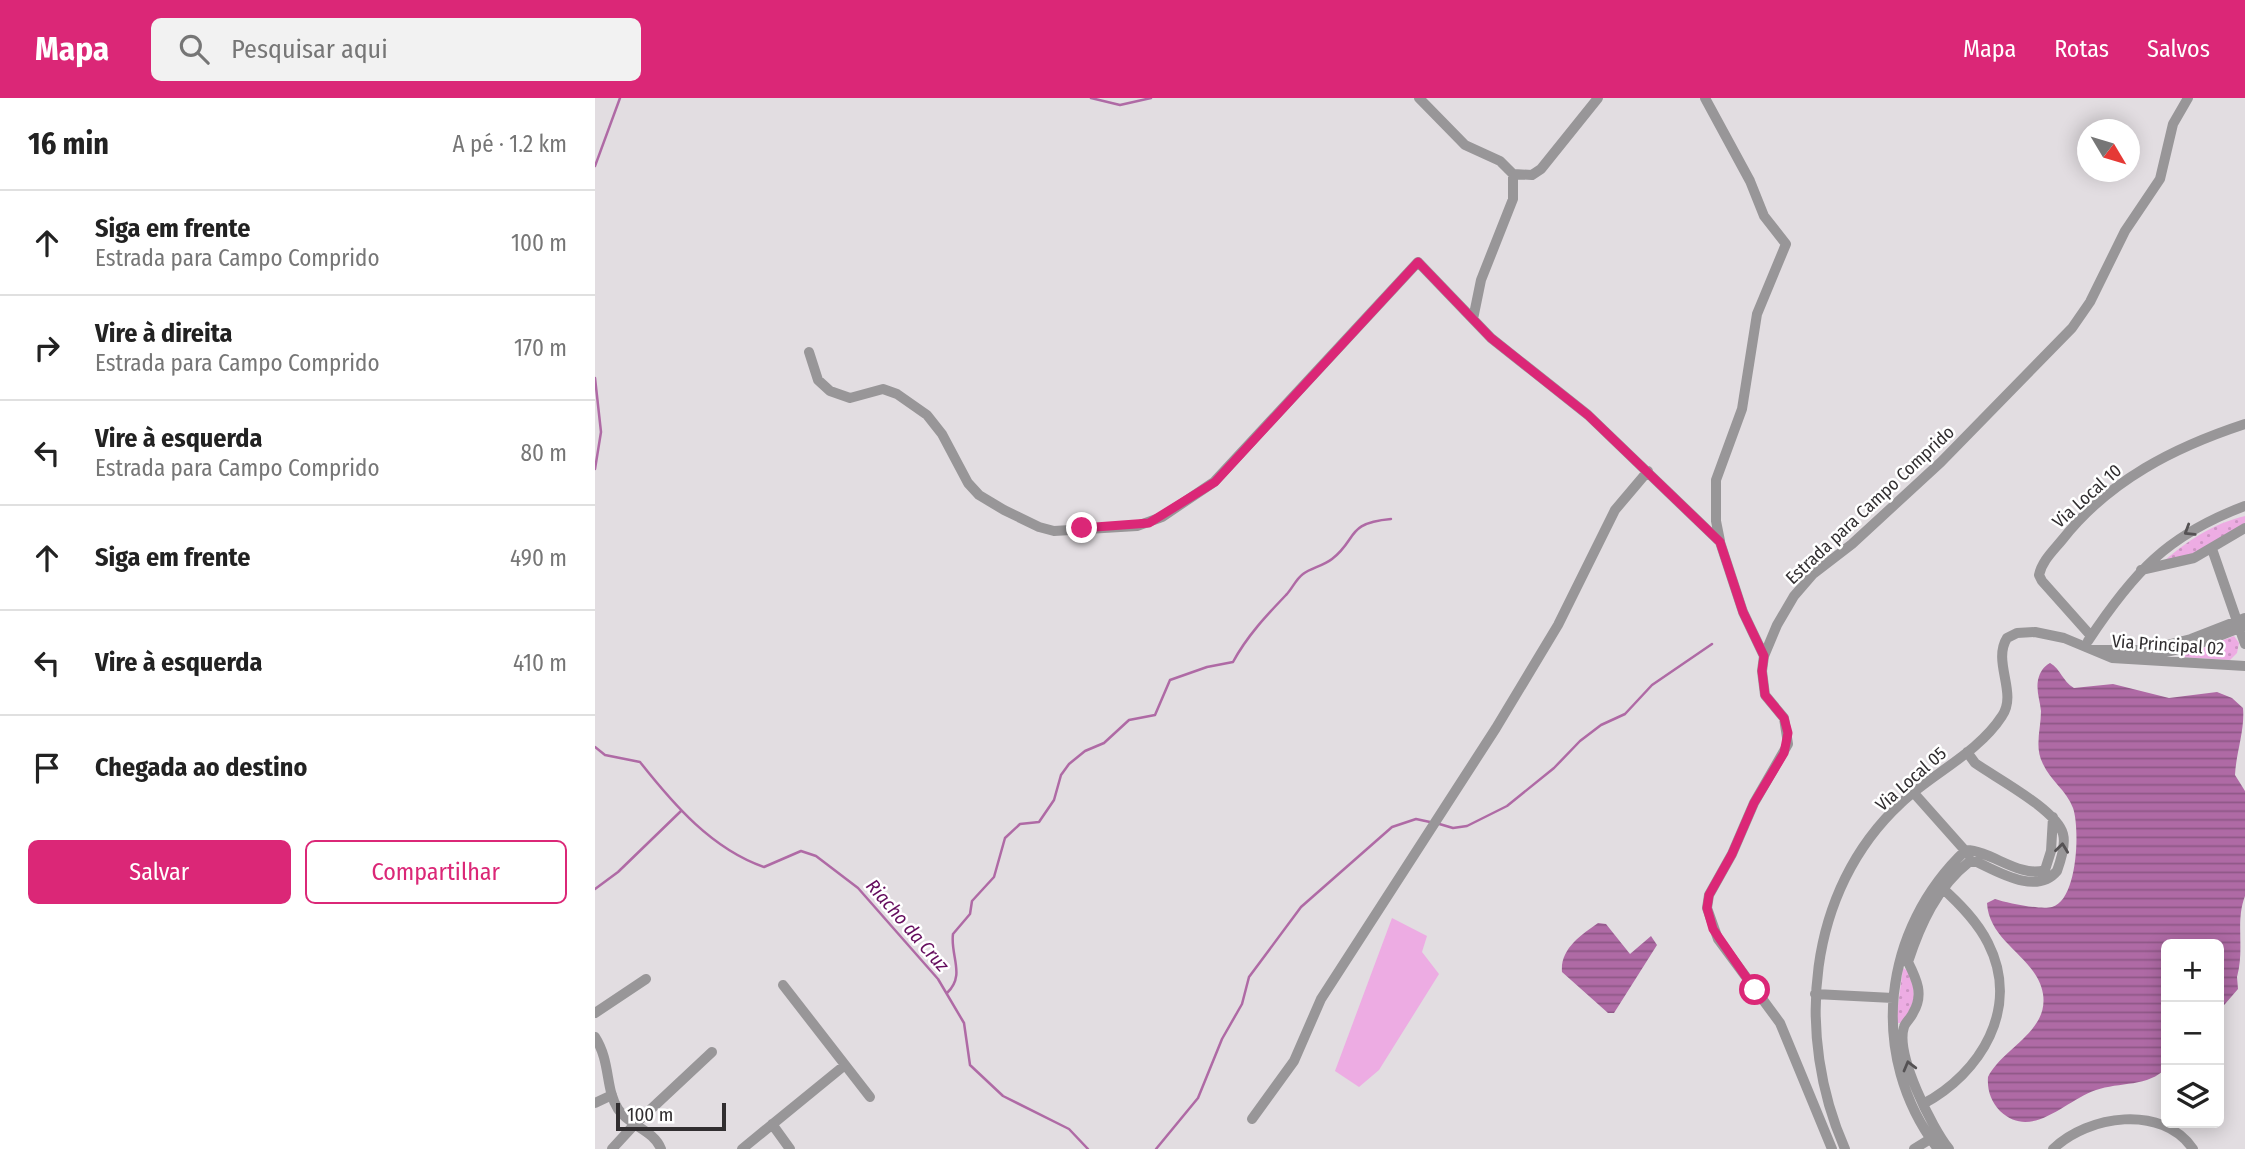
<!DOCTYPE html>
<html lang="pt">
<meta charset="utf-8">
<style>
:root{--surface:#fff;--page:#f2f2f2;--text:#222;--muted:#767676;--line:#e0e0e0;--accent:#db2777}
body{margin:0;font-family:"Fira Sans Condensed",sans-serif;background:var(--page);color:var(--text)}
.controls{position:absolute;right:21px;bottom:21px;display:grid;overflow:hidden;border-radius:10px;box-shadow:0 4px 18px #0003}
.controls button{width:63px;height:63px;display:grid;place-items:center;padding:0;border:0;border-bottom:2px solid var(--line);background:var(--surface);color:var(--text);font:35px sans-serif}
.compass{position:absolute;left:1482px;top:21px;width:63px;height:63px;border-radius:50%;background:var(--surface);box-shadow:0 4px 18px #0003;rotate:128deg}
.scale{position:absolute;left:21px;bottom:18px;width:110px;box-sizing:border-box;padding-left:7px;border:4px solid #312e30;border-top:0;font-size:19px;line-height:24px;white-space:nowrap;color:#312e30;-webkit-text-stroke:5px #fff;paint-order:stroke}
.stop{position:absolute;width:21px;height:21px;margin:-16px;border:5px solid #db2777;border-radius:50%;background:#fff}
.stop.end{background:#db2777;border-color:#fff;box-shadow:0 2px 7px #0008}
.list{margin:0;padding:0;list-style:none}
h2{display:flex;justify-content:space-between;align-items:center;height:91px;margin:0;padding:0 28px;font-size:30px}
h2 small{font-size:23px;font-weight:400;color:var(--muted)}
.list li{display:grid;grid-template-columns:46px 1fr auto;gap:21px;align-items:center;box-sizing:border-box;height:105px;padding:0 28px;border-top:2px solid var(--line)}
.list b{display:block;font-size:26px;white-space:nowrap}
.list p{margin:0;font-size:23px;white-space:nowrap;color:var(--muted)}
.list em{font-size:23px;font-style:normal;color:var(--muted)}
.actions{display:flex;gap:14px;padding:21px 28px}
.actions a{flex:1;padding:16px 0;border:2px solid var(--accent);border-radius:10px;text-align:center;font-size:24px;color:var(--accent)}
.actions .main{background:var(--accent);color:#fff}
.icon{flex:none;width:38px;height:38px;fill:none;stroke:currentColor;stroke-width:2;stroke-linecap:round;stroke-linejoin:round}
.map{position:relative;flex:none;width:1650px;height:1051px;overflow:hidden}
header{display:flex;align-items:center;gap:42px;box-sizing:border-box;height:98px;padding:0 35px;background:var(--accent);color:#fff}
header strong{font-size:33px}
nav{display:flex;gap:38px;margin-inline-start:auto;font-size:24px}
.search{width:490px;height:63px;background:var(--page);display:flex;align-items:center;gap:18px;box-sizing:border-box;padding:0 24px;border-radius:10px;color:var(--muted);font-size:26px}
main{display:flex}
aside{flex:1;background:var(--surface)}
.map>svg:first-child{display:block}
.grass{fill:url(#grass-dots)}
.pitch{fill:#edace3}
.water{fill:url(#water-rules)}
.lines{fill:none;stroke-linecap:round;stroke-linejoin:round}
.stream{stroke:#af6aa5;stroke-width:2.5}
.minor{stroke:#989698;stroke-width:10}
.oneway{stroke:#555254}
.route{stroke:#db2777;stroke-width:9}
.labels{text-anchor:middle;stroke-width:5;stroke-linejoin:round;paint-order:stroke}
.street-label{font-size:18px;fill:#312e30;stroke:#fff}
.water-label{font-size:19px;font-style:italic;fill:#640c5d;stroke:#fff}
</style>
<header>
<strong>Mapa</strong>
<div class="search"><svg class="icon" aria-label="search" viewBox="0 0 24 24"><circle cx="10" cy="10" r="6"/><path d="M15 15l6 6"/></svg>Pesquisar aqui</div>
<nav><a>Mapa</a><a>Rotas</a><a>Salvos</a></nav>
</header>
<main>
<aside>
<h2>16 min<small>A pé · 1.2 km</small></h2>
<ul class="list">
<li><svg class="icon" aria-label="ahead" viewBox="0 0 24 24"><path d="M12 20V5M6 11l6-6 6 6"/></svg><div><b>Siga em frente</b><p>Estrada para Campo Comprido</p></div><em>100 m</em></li>
<li><svg class="icon" aria-label="right" viewBox="0 0 24 24"><path d="M7 20v-9h11M14 6l5 5-5 5"/></svg><div><b>Vire à direita</b><p>Estrada para Campo Comprido</p></div><em>170 m</em></li>
<li><svg class="icon" aria-label="left" viewBox="0 0 24 24"><path d="M17 20v-9H6M10 6l-5 5 5 5"/></svg><div><b>Vire à esquerda</b><p>Estrada para Campo Comprido</p></div><em>80 m</em></li>
<li><svg class="icon" aria-label="ahead" viewBox="0 0 24 24"><path d="M12 20V5M6 11l6-6 6 6"/></svg><div><b>Siga em frente</b></div><em>490 m</em></li>
<li><svg class="icon" aria-label="left" viewBox="0 0 24 24"><path d="M17 20v-9H6M10 6l-5 5 5 5"/></svg><div><b>Vire à esquerda</b></div><em>410 m</em></li>
<li><svg class="icon" aria-label="arrive" viewBox="0 0 24 24"><path d="M6 21V4h12l-3 4 3 4H6"/></svg><div><b>Chegada ao destino</b></div></li>
</ul>
<div class="actions"><a class="main">Salvar</a><a>Compartilhar</a></div>
</aside>
<div class="map">
<svg width="1650" height="1051" viewBox="0 0 1650 1051">
<defs>
<pattern id="grass-dots" width="8" height="8" patternUnits="userSpaceOnUse" patternTransform="scale(1.75)"><rect width="8" height="8" fill="#edace3"/><path d="M2 2h.1M6 6h.1" fill="none" stroke="#cc94c3" stroke-width="1.8" stroke-linecap="round"/></pattern>
<pattern id="water-rules" width="6" height="5" patternUnits="userSpaceOnUse" patternTransform="scale(1.75)"><rect width="6" height="5" fill="#af6aa5"/><path d="M0 2.5h6" fill="none" stroke="#8f5887"/></pattern>
</defs>
<rect width="100%" height="100%" fill="#e2dde1"/>
<!-- grass -->
<path class="grass" d="M 1650,418 L 1650,426 L 1596,457 L 1567,465 C 1590,444 1619,425 1650,418 Z
M 1639,538 L 1644,545 L 1642,555 L 1635,562 L 1584,559 Z
M 1308,870 L 1313,873 C 1322,899 1321,902 1307,925 L 1303,925 L 1301,923 Z"/>
<!-- pitch -->
<path class="pitch" d="M 797,820 L 832,838 L 827,854 L 844,876 L 784,972 L 764,989 L 740,973 Z"/>
<!-- water -->
<path class="water" d="M 1455,565 C 1466,571 1467,583 1479,590 L 1518,586 L 1574,600 L 1622,594 L 1637,600 L 1648,610 C 1650,632 1641,655 1640,677 L 1650,693 L 1650,798 C 1640,824 1650,850 1642,879 L 1643,891 L 1624,913 L 1624,846 L 1571,846 L 1571,970 C 1554,989 1524,984 1501,992 C 1469,1003 1437,1043 1405,1013 C 1396,1004 1392,992 1393,979 C 1407,950 1454,934 1448,896 C 1442,859 1394,845 1392,805 L 1400,801 C 1412,805 1445,812 1457,809 C 1483,802 1485,730 1478,710 C 1472,693 1455,682 1448,666 C 1439,649 1446,631 1446,613 C 1445,603 1441,593 1443,582 C 1445,574 1448,569 1455,565 Z
M 1003,825 L 1011,826 L 1035,856 L 1056,838 L 1062,847 L 1019,915 L 1013,915 L 967,874 C 965,851 986,837 1003,825 Z"/>
<g class="lines">
<!-- stream -->
<path class="stream" d="M 496,0 L 525,7 L 556,0
M 0,68 L 25,0
M 0,280 L 6,334 L 0,371
M 0,649 L 10,657 L 45,664 C 79,707 117,751 169,769 L 206,753 L 221,758 L 263,790 L 343,881 L 369,925 L 375,967 L 408,998 L 474,1031 L 493,1051
M 841,725 L 858,730 L 872,728 L 912,708 L 959,670 L 985,643 L 1006,627 L 1030,616 L 1057,587 L 1117,546
M 0,791 L 23,774 L 86,713
M 352,895 C 371,877 355,858 358,836 L 375,816 L 377,803 L 399,779 L 410,740 L 425,726 L 444,724 L 459,702 L 466,677 L 474,666 L 490,653 L 509,645 L 534,622 L 560,617 L 575,582 L 612,569 L 638,564 C 652,538 671,518 691,497 C 697,491 701,481 708,476 C 716,470 728,468 737,461 C 763,441 750,425 796,421
M 561,1051 L 603,1000 L 627,941 L 647,906 L 654,879 L 706,809 L 797,729 L 821,721 L 835,724"/>
<!-- minor -->
<path class="minor" d="M 824,0 L 870,47 L 905,63 L 918,76 L 918,101 L 886,182 L 878,221
M 1110,0 L 1155,83 L 1169,118 L 1191,146 L 1162,216 L 1147,311 L 1121,382 L 1121,423 L 1125,443
M 918,76 L 937,77 L 946,71 L 1003,0
M 214,254 L 223,282 L 235,293 L 255,300 L 288,291 L 302,296 L 332,317 L 347,336 L 373,385 L 384,397 L 409,412 L 444,429 L 459,433 L 542,428 L 567,419 L 619,384 L 823,164 L 896,240 L 993,317 L 1125,444 L 1148,514 L 1169,558
M 1617,451 L 1650,546
M 1546,472 L 1599,460 L 1650,430
M 1496,538 L 1447,483 L 1444,477 C 1447,463 1458,453 1467,442 C 1514,382 1580,349 1650,326
M 1493,543 C 1538,475 1572,437 1650,408
M 1499,552 L 1551,552 L 1563,556 L 1598,548 L 1650,528
M 1551,552 L 1596,541 L 1650,520
M 1318,694 L 1374,757
M 188,887 L 275,999
M 1220,896 L 1298,900
M 0,915 L 51,881
M 0,939 C 16,964 10,991 23,1011 C 34,1028 59,1032 66,1051
M 0,1005 L 17,997
M 1328,1006 C 1386,975 1426,910 1393,845 C 1382,823 1364,805 1345,788
M 657,1021 L 699,963 L 726,901 L 901,630 L 963,527 L 1020,412 L 1053,373
M 177,1026 L 195,1051
M 17,1051 L 39,1027 L 117,954
M 147,1051 L 250,967
M 1237,1051 L 1185,925 L 1123,841 L 1112,810 L 1114,797 L 1137,756 L 1159,705 L 1193,646 L 1189,620 L 1170,597 L 1167,573 L 1169,558 L 1182,527 L 1199,498 L 1218,476 L 1257,446 L 1346,364 L 1477,230 L 1495,204 L 1530,133 L 1565,81 L 1578,26 L 1593,0
M 1250,1051 C 1200,938 1211,793 1306,705 C 1338,675 1383,655 1407,618 C 1423,595 1397,564 1412,540 L 1422,535 L 1440,534 L 1469,540 L 1517,560 L 1650,568
M 1319,1051 L 1340,1038
M 1343,1051 C 1272,958 1287,831 1371,752 C 1397,753 1424,780 1450,772 L 1456,753 L 1458,719
M 1354,1051 C 1337,1030 1300,956 1309,929 C 1310,925 1316,920 1318,915 C 1329,897 1322,882 1313,864 C 1325,827 1342,789 1374,764 L 1382,764 C 1405,775 1442,797 1462,773 C 1466,762 1471,747 1468,736 C 1462,712 1401,680 1380,665 L 1372,654
M 1458,1051 C 1493,1017 1567,1006 1598,1051"/>
</g>
<!-- one-way arrows -->
<defs><path id="oneway-chevron" d="M-2-3.5L2.5 0L-2 3.5" fill="none" stroke-width="1.6" stroke-linecap="round" stroke-linejoin="round" transform="scale(1.75)"/></defs>
<g class="oneway">
<use href="#oneway-chevron" transform="translate(1594 433) rotate(148)"/>
<use href="#oneway-chevron" transform="translate(1467 750) rotate(-83)"/>
<use href="#oneway-chevron" transform="translate(1314 968) rotate(-105)"/>
</g>
<g class="lines">
<!-- route -->
<path class="route" d="M 487,430 L 554,425 L 620,384 L 823,164 L 896,240 L 993,317 L 1125,444 L 1148,514 L 1169,558 L 1167,573 L 1170,597 L 1189,620 L 1193,635 L 1189,655 L 1159,705 L 1137,756 L 1114,797 L 1112,810 L 1118,831 L 1160,892"/>
</g>
<g class="labels">
<!-- street labels -->
<g class="street-label">
<text transform="translate(1492 398) rotate(-42)" y="6">Via Local 10</text>
<text transform="translate(1275 407) rotate(-43)" y="6">Estrada para Campo Comprido</text>
<text transform="translate(1573 547) rotate(4)" y="6">Via Principal 02</text>
<text transform="translate(1316 681) rotate(-41)" y="6">Via Local 05</text>
</g>
<!-- water labels -->
<g class="water-label">
<text transform="translate(313 827) rotate(49)" y="7">Riacho da Cruz</text>
</g>
</g>
</svg>
<div class="controls">
<button>+</button>
<button>−</button>
<button><svg class="icon" aria-label="layers" viewBox="0 0 24 24"><path d="M12 4l9 5-9 5-9-5zM3 14l9 5 9-5"/></svg></button>
</div>
<svg class="compass" viewBox="-18 -18 36 36"><path d="M0-13l5 13h-10z" fill="#e53935"/><path d="M0 13l5-13h-10z" fill="#767676"/></svg>
<div class="scale">100 m</div>
<div class="stop" style="left:1160px;top:892px"></div>
<div class="stop end" style="left:487px;top:430px"></div>
</div>
</main>
